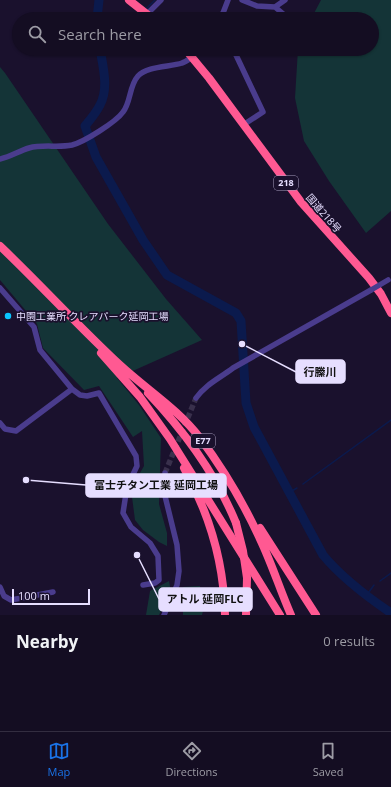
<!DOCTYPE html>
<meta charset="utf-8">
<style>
:root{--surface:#140d22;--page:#1d162a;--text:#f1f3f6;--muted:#9d9ca5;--line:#332d40;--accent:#1a73e8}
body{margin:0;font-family:"Open Sans","Noto Sans JP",sans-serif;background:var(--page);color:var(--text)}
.scale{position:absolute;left:12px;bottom:10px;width:78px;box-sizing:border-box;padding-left:4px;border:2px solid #e6deff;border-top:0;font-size:11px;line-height:14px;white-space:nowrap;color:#e6deff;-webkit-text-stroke:3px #1a112d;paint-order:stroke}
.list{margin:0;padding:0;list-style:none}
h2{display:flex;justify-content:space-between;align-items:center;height:52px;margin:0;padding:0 16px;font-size:17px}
h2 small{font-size:13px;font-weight:400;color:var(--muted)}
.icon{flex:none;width:22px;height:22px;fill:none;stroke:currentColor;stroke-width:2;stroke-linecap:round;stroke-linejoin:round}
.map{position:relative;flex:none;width:391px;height:615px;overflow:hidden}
.search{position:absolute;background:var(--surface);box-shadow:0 1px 3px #0004;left:12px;right:12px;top:12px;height:44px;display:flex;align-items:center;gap:10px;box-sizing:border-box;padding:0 14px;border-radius:22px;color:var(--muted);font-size:15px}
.sheet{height:116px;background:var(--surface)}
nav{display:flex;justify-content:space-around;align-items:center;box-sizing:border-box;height:56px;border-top:1px solid var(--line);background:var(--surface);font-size:11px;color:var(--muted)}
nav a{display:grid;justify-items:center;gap:2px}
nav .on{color:var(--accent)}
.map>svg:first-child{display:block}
.green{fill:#143437}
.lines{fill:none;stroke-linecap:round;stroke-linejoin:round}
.stream{stroke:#0b1a4d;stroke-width:1.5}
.river{stroke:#0b1a4d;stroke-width:9}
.minor-tunnel{stroke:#39304c;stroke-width:5.5;stroke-dasharray:5.5 3;stroke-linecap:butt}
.minor{stroke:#4a3c8d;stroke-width:5.5}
.highway{stroke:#ff5992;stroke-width:8}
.minor-bridge{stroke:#4a3c8d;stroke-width:5.5}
.highway-bridge{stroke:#ff5992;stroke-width:8}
.poi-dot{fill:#0ac5ff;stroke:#1a112d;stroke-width:1.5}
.labels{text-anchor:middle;stroke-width:3.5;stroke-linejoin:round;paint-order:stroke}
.shield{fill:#1a112d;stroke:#a9a0c0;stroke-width:1}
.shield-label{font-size:9px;font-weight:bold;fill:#e6deff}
.street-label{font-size:10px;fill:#e6deff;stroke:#1a112d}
.poi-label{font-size:10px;fill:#e6deff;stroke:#1a112d;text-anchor:start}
.leader{fill:none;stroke:#e6deff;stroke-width:1.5}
.callout-dot{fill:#e6deff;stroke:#1a112d;stroke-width:1.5}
.callout{fill:#e6deff;stroke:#e6deff;stroke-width:1.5}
.callout-label{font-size:11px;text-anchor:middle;font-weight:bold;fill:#111}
</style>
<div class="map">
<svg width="391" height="615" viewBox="0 0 391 615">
<rect width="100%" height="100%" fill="#1a112d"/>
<!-- green -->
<path class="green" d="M 321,0 L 391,0 L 391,211 L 366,233 L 329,181 L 304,141 L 295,98 L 298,49 L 372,49 L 372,19 L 311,19 Z
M 0,67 L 5,73 L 108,224 L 166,299 L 202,340 L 117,378 L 139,405 L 161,438 L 159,504 L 167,533 L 167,546 L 159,542 L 143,530 L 135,520 L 132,497 L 133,485 L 144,466 L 142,431 L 133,437 L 99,386 L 84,390 L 43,348 L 37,324 L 0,280 Z
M 169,581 L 171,592 L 159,615 L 146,615 L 150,591 Z
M 200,586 L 203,611 L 202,615 L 183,615 L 183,587 Z"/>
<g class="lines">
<!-- stream -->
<path class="stream" d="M 145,10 L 155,0
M 136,19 L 141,14
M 102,60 L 109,49
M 303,484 L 391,420
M 290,492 L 297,488
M 380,581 L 391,573
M 366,596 L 374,585"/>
<!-- river -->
<path class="river" d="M 97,19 L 99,0
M 100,49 C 103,67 109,88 100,105 C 96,113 90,120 85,126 L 96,157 L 143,240 L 167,275 L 236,313 L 241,321 L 246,403 L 254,427 L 323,555 C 342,578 366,596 391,613"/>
<!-- minor-tunnel -->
<path class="minor-tunnel" d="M 165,473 L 196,398"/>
<!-- minor -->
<path class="minor" d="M 242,0 L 257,6 L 275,7 L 288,18
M 275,7 L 285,0
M 147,14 L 161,0
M 217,19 L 223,13 L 228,0
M 231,49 L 236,55 L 263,112 L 243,125
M 0,159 C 10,157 19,151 29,148 C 43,144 58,148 72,145 C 84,142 116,122 123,112 C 131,102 129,86 138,76 C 147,66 170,67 182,63 C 186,62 189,59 192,57
M 0,288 L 34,327 L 40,350 L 72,389 L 80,395 L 87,396 L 99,393 L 136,456 L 137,466 L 127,487 L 123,513 L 131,527 L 150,543 L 158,556 L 159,580 L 155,583 L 143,585
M 196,398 C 206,384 220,378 233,368 L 371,290
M 0,423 L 5,429 L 16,431 L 72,389
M 0,587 L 4,596 L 11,600 L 53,592
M 164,615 L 177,585 L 179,571 L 177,545 L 165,496 L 165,473"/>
<!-- highway -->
<path class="highway" d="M 129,0 L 153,19
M 185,49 L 209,78 L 301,202 L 369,278 L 381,294 L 391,313
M 0,246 C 41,285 79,327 120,365 C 147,390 178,409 200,438 C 224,470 244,504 260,539 C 272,564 280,590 291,615
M 101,353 L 140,397 L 170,439 L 280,615
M 148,393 C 184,431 216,474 236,523
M 184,468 C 209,513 224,563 225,615
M 260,528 L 316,615
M 246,615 L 247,578"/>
<!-- minor-bridge -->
<path class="minor-bridge" d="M 371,290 L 388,280"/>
<!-- highway-bridge -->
<path class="highway-bridge" d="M 236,523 L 243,551 L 247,578"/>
</g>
<!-- markers -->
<circle class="poi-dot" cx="8" cy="316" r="4"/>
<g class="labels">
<!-- shield labels -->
<g class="shield">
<rect x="274" y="176" width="24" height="14" rx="3"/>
<rect x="191" y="434" width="24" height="14" rx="3"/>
</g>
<g class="shield-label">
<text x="286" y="186">218</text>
<text x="203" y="444">E77</text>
</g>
<!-- street labels -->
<g class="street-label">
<text transform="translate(324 213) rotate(49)" y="4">国道218号</text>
</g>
<!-- poi labels -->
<g class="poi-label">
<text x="16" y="320">中園工業所 クレアパーク延岡工場</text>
</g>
</g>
<!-- callouts -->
<path class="leader" d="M242 344L296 372M26 480L86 485M137 555L159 599"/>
<g class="callout-dot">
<circle cx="242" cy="344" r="4"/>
<circle cx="26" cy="480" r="4"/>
<circle cx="137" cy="555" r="4"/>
</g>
<g class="callout">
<rect x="296" y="360" width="49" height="23" rx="4"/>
<rect x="86" y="474" width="140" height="23" rx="4"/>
<rect x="159" y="588" width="93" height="23" rx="4"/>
</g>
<g class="callout-label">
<text x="320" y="376">行縢川</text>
<text x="156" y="489">富士チタン工業 延岡工場</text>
<text x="205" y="603">アトル 延岡FLC</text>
</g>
</svg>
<div class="scale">100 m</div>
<div class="search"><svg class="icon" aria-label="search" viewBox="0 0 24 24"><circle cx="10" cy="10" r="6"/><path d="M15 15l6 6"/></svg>Search here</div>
</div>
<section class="sheet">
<h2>Nearby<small>0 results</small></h2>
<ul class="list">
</ul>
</section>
<nav>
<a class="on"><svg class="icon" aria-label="map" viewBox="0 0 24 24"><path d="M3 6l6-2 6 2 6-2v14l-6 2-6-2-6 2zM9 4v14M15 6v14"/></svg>Map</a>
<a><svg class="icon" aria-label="directions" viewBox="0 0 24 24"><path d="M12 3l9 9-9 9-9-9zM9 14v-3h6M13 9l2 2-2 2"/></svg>Directions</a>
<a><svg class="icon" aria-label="saved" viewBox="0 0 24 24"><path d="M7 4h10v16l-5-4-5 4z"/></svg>Saved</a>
</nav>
